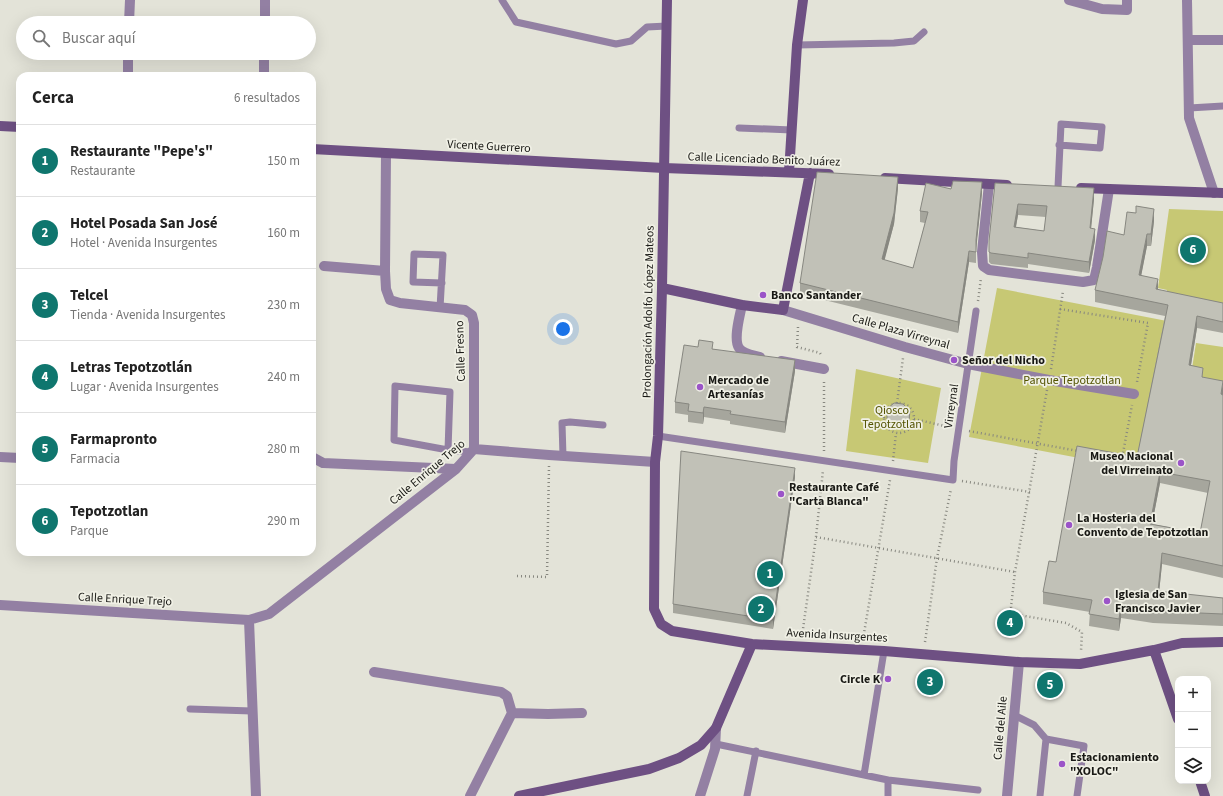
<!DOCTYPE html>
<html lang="es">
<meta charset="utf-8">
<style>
:root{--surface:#fff;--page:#f2f2f2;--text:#222;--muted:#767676;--line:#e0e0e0;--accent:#0f766e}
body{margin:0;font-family:"Source Sans 3",sans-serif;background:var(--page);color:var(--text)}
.controls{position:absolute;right:12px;bottom:12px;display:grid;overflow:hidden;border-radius:8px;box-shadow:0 4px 16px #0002}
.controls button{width:36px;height:36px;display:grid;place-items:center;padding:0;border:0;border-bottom:1px solid var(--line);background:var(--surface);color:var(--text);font:20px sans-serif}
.you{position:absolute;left:563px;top:329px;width:14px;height:14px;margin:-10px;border:3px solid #fff;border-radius:50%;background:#1a73e8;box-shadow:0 0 0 6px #1a73e833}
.badge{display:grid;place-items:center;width:26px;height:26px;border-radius:50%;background:var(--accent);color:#fff;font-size:13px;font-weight:700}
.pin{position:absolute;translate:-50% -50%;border:2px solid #fff;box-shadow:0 1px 4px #0006}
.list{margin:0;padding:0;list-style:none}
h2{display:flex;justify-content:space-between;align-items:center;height:52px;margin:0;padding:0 16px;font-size:17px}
h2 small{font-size:13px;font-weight:400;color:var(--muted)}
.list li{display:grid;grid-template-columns:26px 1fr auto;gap:12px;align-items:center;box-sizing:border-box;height:72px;padding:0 16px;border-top:1px solid var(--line)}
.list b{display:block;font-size:15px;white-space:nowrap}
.list p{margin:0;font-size:13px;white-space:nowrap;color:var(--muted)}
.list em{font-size:13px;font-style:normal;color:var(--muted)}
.icon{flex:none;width:22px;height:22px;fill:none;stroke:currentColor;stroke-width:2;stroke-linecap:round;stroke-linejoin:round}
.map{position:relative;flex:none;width:1223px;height:796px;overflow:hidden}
.search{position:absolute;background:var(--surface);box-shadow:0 4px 16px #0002;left:16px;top:16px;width:300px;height:44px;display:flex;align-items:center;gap:10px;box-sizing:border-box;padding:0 14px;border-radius:22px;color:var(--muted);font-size:15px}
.panel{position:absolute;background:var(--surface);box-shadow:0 4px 16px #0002;left:16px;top:72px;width:300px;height:484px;border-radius:12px}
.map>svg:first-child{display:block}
.green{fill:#c7c874}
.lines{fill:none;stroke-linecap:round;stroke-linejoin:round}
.path{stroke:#87877f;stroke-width:2.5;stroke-dasharray:1 3;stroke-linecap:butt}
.lane{stroke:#9380a3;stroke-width:7}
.street{stroke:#9380a3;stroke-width:10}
.secondary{stroke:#6e5083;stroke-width:10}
.wall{fill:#a6a69d;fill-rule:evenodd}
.shaded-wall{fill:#878780}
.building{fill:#c1c1b7;stroke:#878780;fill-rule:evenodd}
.poi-dot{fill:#9b54c8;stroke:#f0f0e5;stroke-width:1.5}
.labels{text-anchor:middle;stroke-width:3.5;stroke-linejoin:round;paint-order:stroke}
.street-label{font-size:12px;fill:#191915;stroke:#f0f0e5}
.poi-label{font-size:12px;font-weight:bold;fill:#191915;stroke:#f0f0e5;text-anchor:start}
.park-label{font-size:12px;fill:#535300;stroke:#f0f0e5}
</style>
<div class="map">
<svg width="1223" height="796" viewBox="0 0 1223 796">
<rect width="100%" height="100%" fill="#e3e3d8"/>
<!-- green -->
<path class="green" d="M 1169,209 L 1223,211 L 1223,314 L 1165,302 L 1167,290 L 1158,288 Z
M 997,288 L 1167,321 L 1137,469 L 969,437 Z
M 1196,343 L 1223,347 L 1223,388 L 1191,375 Z
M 856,369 L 941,388 L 928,463 L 846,451 Z"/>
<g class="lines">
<!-- path -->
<path class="path" d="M 978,301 L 981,278
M 1060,309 L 1148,323 L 1137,382
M 798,327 L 797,347 L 820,353 L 822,356
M 1051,369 L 1063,291
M 1047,390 L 1015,572 L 1011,607 L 1013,614 L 1066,623 L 1082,632 L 1081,651
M884 418a15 15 0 1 1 30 0a15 15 0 1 1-30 0Z
M 897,403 L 903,358
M 914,419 L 949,427
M 969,431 L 1078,451
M 824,451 L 824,380
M 1120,455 L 1123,453 L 1132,405
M 893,461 L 896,433
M 962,481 L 1030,492
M 816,537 L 1015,572
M 517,576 L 547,577 L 549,466
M 802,636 L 816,537 L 823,470
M 863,639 L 890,480
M 925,642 L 937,558 L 951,489"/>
<!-- lane -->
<path class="lane" d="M 502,0 L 516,22 L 616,44 L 631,41 L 647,27 L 667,26
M 797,45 L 894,43 L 914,41 L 924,32
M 1189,108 L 1223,106
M 739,128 L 792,130
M 1058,187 L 1061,124 L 1102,127 L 1100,148 L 1059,145
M 440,308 L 443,255 L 414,254 L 413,282 L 442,283
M 658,436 L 953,480 L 954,461 L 976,311
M 448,450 L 450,392 L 395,386 L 394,440 L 448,450 L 471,452
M 563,456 L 562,423 L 570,422 L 603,425
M 190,709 L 252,711
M 1014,715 L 1034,725 L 1046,739 L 1084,746 L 1077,796
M 716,744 L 888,780 L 888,796
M 864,775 L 884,651
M 888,780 L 978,790
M 747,796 L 756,751
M 1040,796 L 1046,739"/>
<!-- street -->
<path class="street" d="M 1069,0 L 1102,9 L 1127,10 L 1127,0
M 1187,0 L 1189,118 L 1214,193
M 129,23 L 130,0
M 265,23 L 265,0
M 1188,40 L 1223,40
M 128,76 L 128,53
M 264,76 L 264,53
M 386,154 L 385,271 L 386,289 L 390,300 L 400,303 L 465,310 L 472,315 L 474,323 L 474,449
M 989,184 L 982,252 L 983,266 L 989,270 L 1083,282 L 1094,280 L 1097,267 L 1109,189
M 324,266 L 385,271
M 742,305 C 740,315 733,339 739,348 C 743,354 753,355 760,357
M 783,310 L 905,347 L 968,364 L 1049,380 L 1134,394
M 781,361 L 824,369
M 474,449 L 549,455 L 655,462
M 0,457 L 20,458
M 312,457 L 323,463 L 456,469
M 0,605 L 249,620 L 269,614 L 456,469 L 474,449
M 249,620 L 256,796
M 374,672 L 501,692 L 507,696 L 512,713 L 470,796
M 512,713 L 548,714 L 582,713
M 700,796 L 715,749 L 716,728
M 1007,796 L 1019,662"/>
<!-- secondary -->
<path class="secondary" d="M 667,0 L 662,288 L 658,436 L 655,462 L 654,609 L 661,624 L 672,631 L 752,644 L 884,651 L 1019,662 L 1080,664 L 1154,650 L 1182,643 L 1223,642
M 0,126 L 20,127
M 312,149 L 664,168 L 829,174
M 789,172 L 797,45 L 803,0
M 885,178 L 1007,185
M 1081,188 L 1223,193
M 662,288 L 742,305 L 783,310 L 810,173
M 1154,650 L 1178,719
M 1200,781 L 1205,796
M 519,796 L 649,769 L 679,758 L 701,745 L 716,728 L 752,644"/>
</g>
<!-- wall -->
<path class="wall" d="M 995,183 L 1094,199 L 1091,228 L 1095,240 L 1089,273 L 1028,264 L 1028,268 L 991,264 L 989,262 L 989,241 ZM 1018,215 L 1046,217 L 1044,231 L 1016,227 Z
M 898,188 L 894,224 L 884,260 L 913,268 L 925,223 L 920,222 L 920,211 L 951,189 L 982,193 L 976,247 L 976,263 L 969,262 L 958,333 L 800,294 L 800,283 Z
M 1154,221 L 1151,246 L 1147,246 L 1141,275 L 1158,290 L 1223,303 L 1223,333 L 1197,328 L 1191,365 L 1203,378 L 1223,381 L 1223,578 L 1162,564 L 1159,592 L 1223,598 L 1223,626 L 1153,623 L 1121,618 L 1119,631 L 1089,626 L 1090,612 L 1043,604 L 1043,592 L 1056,562 L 1137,457 L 1165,316 L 1095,302 L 1095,290 L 1124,235 ZM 1160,483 L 1208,493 L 1200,533 L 1152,524 Z
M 713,349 L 795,371 L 785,433 L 730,424 L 730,421 L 704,417 L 703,424 L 688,422 L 688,415 L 675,413 L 675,402 Z
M 887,409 L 909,423 L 902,429 L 893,429 L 887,422 Z
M 795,477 L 773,629 L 673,613 L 673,604 Z"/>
<!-- shaded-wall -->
<path class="shaded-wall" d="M 898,177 L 898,188 L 894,224 L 882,270 L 882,259 Z
M 982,182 L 982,193 L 976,251 L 976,240 Z
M 1094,188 L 1094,199 L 1090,239 L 1090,228 Z
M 1018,204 L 1018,215 L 1014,237 L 1014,227 Z
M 1154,209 L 1154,221 L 1151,246 L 1151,234 Z
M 1095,229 L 1095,240 L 1089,273 L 1089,262 Z
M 1147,234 L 1147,246 L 1139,287 L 1139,275 Z
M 969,251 L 969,262 L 958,333 L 958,322 Z
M 1158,279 L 1158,291 L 1156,289 Z
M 1197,316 L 1197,328 L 1189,377 L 1189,365 Z
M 795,360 L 795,371 L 785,433 L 785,422 Z
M 1223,384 L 1223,396 L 1221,394 Z
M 704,407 L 704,417 L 703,424 L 703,413 Z
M 910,411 L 909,423 L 902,429 L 902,426 Z
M 795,468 L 795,477 L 773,629 L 773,620 Z
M 1160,472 L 1160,483 L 1150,535 L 1150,524 Z
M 1162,553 L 1162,564 L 1158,603 L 1158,591 Z
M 1121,606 L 1121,618 L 1119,631 L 1119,619 Z"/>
<!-- building -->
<path class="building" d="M 817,172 L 898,177 L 894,213 L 882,259 L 913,268 L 928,212 L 920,211 L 926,183 L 951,189 L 953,181 L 982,182 L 976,240 L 976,252 L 969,251 L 958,322 L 800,283 Z
M 995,183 L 1094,188 L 1090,228 L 1095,229 L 1089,262 L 1028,253 L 1028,258 L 991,253 L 989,252 L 989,241 ZM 1018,204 L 1047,206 L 1044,231 L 1014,227 Z
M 1136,206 L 1154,209 L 1151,234 L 1147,234 L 1139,275 L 1158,279 L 1156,289 L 1223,303 L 1223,322 L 1197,316 L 1189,365 L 1203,368 L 1202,377 L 1223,381 L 1221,394 L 1223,395 L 1223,566 L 1162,553 L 1158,591 L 1223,598 L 1223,614 L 1153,611 L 1121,606 L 1119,619 L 1089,614 L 1092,600 L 1043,592 L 1049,561 L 1056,562 L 1077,446 L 1137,457 L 1168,305 L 1095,290 L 1103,257 L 1107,231 L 1124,235 L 1127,212 L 1136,213 ZM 1160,472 L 1210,481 L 1200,533 L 1150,524 Z
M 699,340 L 713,342 L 712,349 L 795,360 L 785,422 L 730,414 L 731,411 L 704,407 L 703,413 L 688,411 L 689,404 L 675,402 L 684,345 L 698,347 Z
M 894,403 L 903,404 L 910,411 L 909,420 L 902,426 L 893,426 L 887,419 L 887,409 Z
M 681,451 L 795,468 L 773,620 L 673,604 Z"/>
<!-- markers -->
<g class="poi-dot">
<circle cx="763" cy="295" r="4"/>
<circle cx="954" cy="360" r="4"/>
<circle cx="700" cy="387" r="4"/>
<circle cx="1181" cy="463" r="4"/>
<circle cx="781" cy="494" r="4"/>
<circle cx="1069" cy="525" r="4"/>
<circle cx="1107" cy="601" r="4"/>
<circle cx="888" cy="679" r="4"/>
<circle cx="1062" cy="764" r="4"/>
</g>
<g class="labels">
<!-- street labels -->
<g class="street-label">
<text transform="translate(489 146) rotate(3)" y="4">Vicente Guerrero</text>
<text transform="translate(764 159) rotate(2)" y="4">Calle Licenciado Benito Juárez</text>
<text transform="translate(648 312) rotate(-89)" y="4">Prolongación Adolfo López Mateos</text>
<text transform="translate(901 331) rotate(16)" y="4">Calle Plaza Virreynal</text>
<text transform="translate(460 351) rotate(-92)" y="4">Calle Fresno</text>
<text transform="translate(951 406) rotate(-82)" y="4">Virreynal</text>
<text transform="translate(427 472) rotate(-40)" y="4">Calle Enrique Trejo</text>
<text transform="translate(125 599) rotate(3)" y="4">Calle Enrique Trejo</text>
<text transform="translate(837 635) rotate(3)" y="4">Avenida Insurgentes</text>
<text transform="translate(1000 728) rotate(-85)" y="4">Calle del Aile</text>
</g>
<!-- poi labels -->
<g class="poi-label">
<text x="771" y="299">Banco Santander</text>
<text x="962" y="364">Señor del Nicho</text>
<text x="708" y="384">Mercado de<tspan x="708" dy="14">Artesanías</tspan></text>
<text x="1173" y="460" text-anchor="end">Museo Nacional<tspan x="1173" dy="14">del Virreinato</tspan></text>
<text x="789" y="491">Restaurante Café<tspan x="789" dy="14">"Carta Blanca"</tspan></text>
<text x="1077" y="522">La Hosteria del<tspan x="1077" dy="14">Convento de Tepotzotlan</tspan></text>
<text x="1115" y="598">Iglesia de San<tspan x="1115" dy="14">Francisco Javier</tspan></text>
<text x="880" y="683" text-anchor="end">Circle K</text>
<text x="1070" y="761">Estacionamiento<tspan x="1070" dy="14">"XOLOC"</tspan></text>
</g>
<!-- park labels -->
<g class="park-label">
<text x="1072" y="384">Parque Tepotzotlan</text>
<text x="892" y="414">Qiosco<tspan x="892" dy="14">Tepotzotlan</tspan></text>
</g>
</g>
</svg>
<div class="controls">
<button>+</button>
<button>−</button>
<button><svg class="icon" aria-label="layers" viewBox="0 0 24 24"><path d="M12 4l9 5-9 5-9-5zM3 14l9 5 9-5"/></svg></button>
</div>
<div class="you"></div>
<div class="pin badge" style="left:770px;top:574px">1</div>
<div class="pin badge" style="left:761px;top:609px">2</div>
<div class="pin badge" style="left:930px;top:682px">3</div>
<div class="pin badge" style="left:1010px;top:623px">4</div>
<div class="pin badge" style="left:1050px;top:685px">5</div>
<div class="pin badge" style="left:1193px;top:250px">6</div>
<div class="search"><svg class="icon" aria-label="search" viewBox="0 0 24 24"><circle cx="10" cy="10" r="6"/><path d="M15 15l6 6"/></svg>Buscar aquí</div>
<section class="panel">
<h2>Cerca<small>6 resultados</small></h2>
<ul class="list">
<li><span class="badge">1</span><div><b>Restaurante &quot;Pepe's&quot;</b><p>Restaurante</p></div><em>150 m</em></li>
<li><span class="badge">2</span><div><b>Hotel Posada San José</b><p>Hotel · Avenida Insurgentes</p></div><em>160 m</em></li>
<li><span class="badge">3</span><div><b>Telcel</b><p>Tienda · Avenida Insurgentes</p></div><em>230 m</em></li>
<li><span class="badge">4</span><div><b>Letras Tepotzotlán</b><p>Lugar · Avenida Insurgentes</p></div><em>240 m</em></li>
<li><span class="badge">5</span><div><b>Farmapronto</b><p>Farmacia</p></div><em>280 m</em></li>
<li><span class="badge">6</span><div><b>Tepotzotlan</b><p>Parque</p></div><em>290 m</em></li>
</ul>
</section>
</div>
